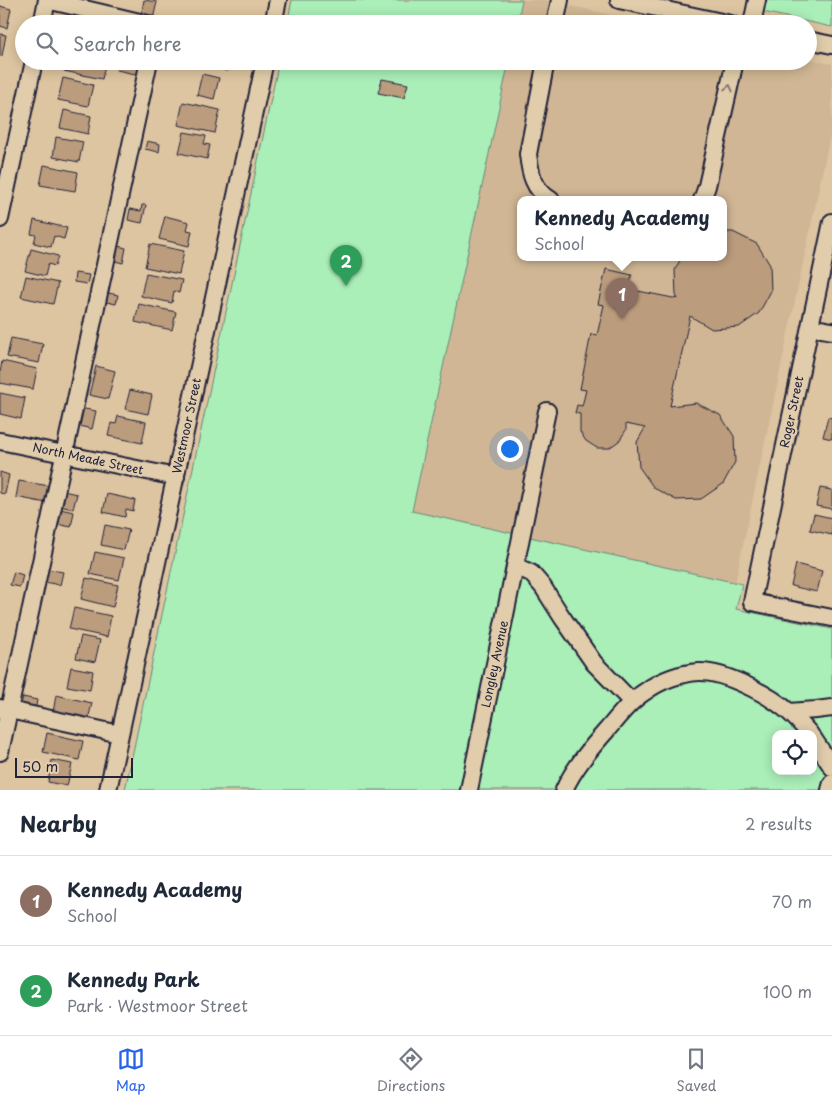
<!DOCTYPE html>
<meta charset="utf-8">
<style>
:root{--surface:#fff;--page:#f6f6f7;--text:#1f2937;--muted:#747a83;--line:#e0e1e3;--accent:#2563eb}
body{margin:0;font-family:"Playpen Sans",sans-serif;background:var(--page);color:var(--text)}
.controls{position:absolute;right:15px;bottom:15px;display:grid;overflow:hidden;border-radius:10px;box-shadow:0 2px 12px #0003}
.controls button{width:45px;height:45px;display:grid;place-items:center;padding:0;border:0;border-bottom:1px solid var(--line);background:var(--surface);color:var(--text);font:25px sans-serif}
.scale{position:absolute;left:15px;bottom:12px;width:118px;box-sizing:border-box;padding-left:5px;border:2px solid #22223b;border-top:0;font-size:14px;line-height:18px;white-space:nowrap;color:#22223b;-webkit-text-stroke:4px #e1cdab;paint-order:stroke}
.you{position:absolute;left:509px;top:448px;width:18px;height:18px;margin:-12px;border:4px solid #fff;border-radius:50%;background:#1a73e8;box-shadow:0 0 0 8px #1a73e833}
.badge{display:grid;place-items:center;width:32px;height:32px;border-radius:50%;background:var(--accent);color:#fff;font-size:16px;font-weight:700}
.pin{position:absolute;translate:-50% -41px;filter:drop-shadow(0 1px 2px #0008)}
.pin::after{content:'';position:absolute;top:26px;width:18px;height:15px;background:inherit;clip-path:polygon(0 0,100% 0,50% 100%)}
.popup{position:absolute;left:517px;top:196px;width:210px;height:65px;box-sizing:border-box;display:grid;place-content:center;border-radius:10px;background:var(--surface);filter:drop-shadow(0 1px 4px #0005);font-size:16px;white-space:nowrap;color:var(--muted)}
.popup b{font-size:19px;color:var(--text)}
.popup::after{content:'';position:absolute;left:50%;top:100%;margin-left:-10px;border:10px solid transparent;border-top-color:var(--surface)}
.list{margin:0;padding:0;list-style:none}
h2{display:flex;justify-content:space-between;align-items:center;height:65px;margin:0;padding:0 20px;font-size:21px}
h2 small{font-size:16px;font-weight:400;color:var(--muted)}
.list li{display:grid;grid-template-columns:32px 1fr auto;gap:15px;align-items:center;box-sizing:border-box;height:90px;padding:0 20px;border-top:1px solid var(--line)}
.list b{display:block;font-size:19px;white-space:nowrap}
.list p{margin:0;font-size:16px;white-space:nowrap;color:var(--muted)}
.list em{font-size:16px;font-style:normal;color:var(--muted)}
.icon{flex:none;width:28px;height:28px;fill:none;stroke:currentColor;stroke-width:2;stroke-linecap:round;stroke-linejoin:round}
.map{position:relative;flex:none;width:832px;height:790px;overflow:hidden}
.search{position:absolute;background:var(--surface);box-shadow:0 2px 12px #0003;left:15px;right:15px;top:15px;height:55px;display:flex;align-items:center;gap:12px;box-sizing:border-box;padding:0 18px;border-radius:28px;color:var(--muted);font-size:19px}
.sheet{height:245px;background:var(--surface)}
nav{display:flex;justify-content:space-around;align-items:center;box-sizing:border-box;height:70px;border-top:1px solid var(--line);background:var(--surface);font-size:14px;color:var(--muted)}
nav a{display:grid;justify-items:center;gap:2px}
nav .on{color:var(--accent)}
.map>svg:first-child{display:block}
.built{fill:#d0b694;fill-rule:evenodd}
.green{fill:#aaeeb8;stroke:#66887a;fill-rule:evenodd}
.building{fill:#bb9c7d;stroke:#22223b}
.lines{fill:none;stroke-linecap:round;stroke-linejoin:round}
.minor-casing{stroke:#22223b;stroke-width:20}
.minor{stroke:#e1cdab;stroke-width:16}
.oneway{stroke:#827873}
.labels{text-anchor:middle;stroke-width:5;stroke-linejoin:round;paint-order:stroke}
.street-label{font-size:12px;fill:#22223b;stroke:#e1cdab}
</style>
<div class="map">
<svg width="832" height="790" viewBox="0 0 832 790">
<rect width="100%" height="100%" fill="#dec5a1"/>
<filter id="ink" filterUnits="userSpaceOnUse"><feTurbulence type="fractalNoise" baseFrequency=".02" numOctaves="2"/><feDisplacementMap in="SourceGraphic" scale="10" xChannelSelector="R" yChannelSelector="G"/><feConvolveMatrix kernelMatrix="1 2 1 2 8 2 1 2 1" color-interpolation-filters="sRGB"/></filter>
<g filter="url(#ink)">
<!-- built -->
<path class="built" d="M 522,0 L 545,0 L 651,24 L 517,24 Z
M 808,59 L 832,64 L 832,127 L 735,583 L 412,512 L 509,61 L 808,61 ZM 521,200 L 723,200 L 723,258 L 521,258 Z"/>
<!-- green -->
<path class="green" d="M 292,0 L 522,0 L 517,24 L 287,24 Z
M 760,0 L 832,0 L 832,27 L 758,11 Z
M 279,61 L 509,61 L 412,511 L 742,584 L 736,609 L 832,629 L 832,790 L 125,790 ZM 776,734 L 813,734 L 813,771 L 776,771 Z"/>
<!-- building -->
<path class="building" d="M 144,0 L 157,2 L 153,19 L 141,16 Z
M 0,6 L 11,9 L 7,28 L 0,26 Z
M 77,16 L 110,24 L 75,24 Z
M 0,34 L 6,35 L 2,56 L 0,56 Z
M 66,61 L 106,61 L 102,79 L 64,71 Z
M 119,61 L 142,61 L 139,75 L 117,70 Z
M 195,61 L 230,61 L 227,71 L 194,62 Z
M 202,74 L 219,78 L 214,99 L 197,95 Z
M 63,78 L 93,85 L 88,106 L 58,100 Z
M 382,79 L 408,84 L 404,98 L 378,93 Z
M 183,102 L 220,110 L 215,133 L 178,125 Z
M 64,110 L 91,116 L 88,134 L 60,128 Z
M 184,132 L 206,136 L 204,144 L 210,145 L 207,159 L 179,153 Z
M 56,137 L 83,142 L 79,162 L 53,157 Z
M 147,141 L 160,144 L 159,152 L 145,149 Z
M 44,165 L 78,172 L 75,191 L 40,185 Z
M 142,205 L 146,205 L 142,223 L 128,220 L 130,209 L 141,211 Z
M 165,216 L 189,222 L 187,230 L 192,231 L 189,246 L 159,239 Z
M 34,220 L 67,228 L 64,239 L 54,236 L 51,247 L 34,243 L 36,235 L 31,234 Z
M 723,232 L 733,232 L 757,244 L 770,265 L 771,291 L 759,313 L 739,327 L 712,329 L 690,316 L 670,406 L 696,403 L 720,415 L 734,436 L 735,462 L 723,484 L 701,499 L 676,500 L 654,488 L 639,467 L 637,442 L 645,428 L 626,424 L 626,430 L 619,441 L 609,448 L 597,448 L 586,441 L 580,432 L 580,414 L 575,413 L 577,405 L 582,406 L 586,390 L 580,389 L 591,334 L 597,335 L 604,305 L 598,304 L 606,269 L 632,275 L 628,289 L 678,299 L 676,295 L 675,270 L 681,258 L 723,258 Z
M 150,244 L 184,251 L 179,274 L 145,267 Z
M 114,245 L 126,248 L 123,263 L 111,260 Z
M 31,249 L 58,256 L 55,266 L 48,264 L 45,276 L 25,271 Z
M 75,273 L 89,275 L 87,284 L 74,282 Z
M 146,273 L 182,280 L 179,293 L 174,291 L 172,303 L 141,296 Z
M 26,276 L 58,283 L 53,304 L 21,297 Z
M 104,292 L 118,295 L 116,304 L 102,301 Z
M 139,304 L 176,312 L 172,330 L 135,322 Z
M 11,338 L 43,344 L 39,363 L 7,357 Z
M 2,361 L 37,369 L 33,389 L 0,383 L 0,373 Z
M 96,366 L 115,371 L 108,399 L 89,395 Z
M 130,390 L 152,395 L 148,414 L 125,409 Z
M 0,393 L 25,398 L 21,419 L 0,414 Z
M 79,408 L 96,411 L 92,429 L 75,425 Z
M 118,416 L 146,422 L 142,443 L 108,436 L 111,423 L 116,424 Z
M 828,417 L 832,418 L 832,439 L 823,437 Z
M 0,472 L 9,475 L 5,494 L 0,493 Z
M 19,481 L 50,486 L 46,503 L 16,497 Z
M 820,488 L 832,490 L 832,509 L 816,506 Z
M 63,491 L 77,494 L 73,509 L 60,506 Z
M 107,494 L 135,500 L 133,511 L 126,509 L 125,517 L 103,512 Z
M 60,509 L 74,512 L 71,527 L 57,524 Z
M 814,514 L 832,518 L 832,535 L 810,530 Z
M 105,525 L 129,530 L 124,550 L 101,545 Z
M 95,552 L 124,558 L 119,580 L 90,574 Z
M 796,564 L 822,571 L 817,592 L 791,586 Z
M 47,569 L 63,572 L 60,585 L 44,582 Z
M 14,572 L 23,575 L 20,587 L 10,585 Z
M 86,578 L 118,585 L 113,607 L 81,599 Z
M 74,608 L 111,616 L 107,637 L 69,629 Z
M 81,636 L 100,640 L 95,662 L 76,658 Z
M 71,667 L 93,671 L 90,690 L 67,686 Z
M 56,695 L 92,703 L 88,720 L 53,713 Z
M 23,697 L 37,700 L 35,711 L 20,708 Z
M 47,733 L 83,741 L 79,760 L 43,752 Z
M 52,760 L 72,764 L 67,786 L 48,782 Z"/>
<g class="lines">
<defs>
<path id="minor" d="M 47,0 L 148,24
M 619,0 L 731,24
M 42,24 L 47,0
M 273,24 L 278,0
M 555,24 L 560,0
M 752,24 L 757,0
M 808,40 L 832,45
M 546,61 L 528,154 C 530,172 533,190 551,200
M 702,200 L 707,186 L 735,61
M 0,219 L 34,61
M 832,222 L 752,602 L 832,618
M 810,327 L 832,331
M 0,441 L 176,477
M 515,566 L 531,573 L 543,587 L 562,617 L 594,663 L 631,701
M 0,708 L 120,734
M 789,712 L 816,710 L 832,708
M 813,738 L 832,767
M 0,752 L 149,61
M 108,790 L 265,61
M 469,790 L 547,411
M 564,790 C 574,768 590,749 606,731 C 618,717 630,701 646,691 C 661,680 681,673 699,672 C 724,671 770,695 789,712 C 796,718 803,726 810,734
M 830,790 L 832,783"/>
</defs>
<!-- minor casing -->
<use href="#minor" class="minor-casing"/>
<!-- minor -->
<use href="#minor" class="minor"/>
</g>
<!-- one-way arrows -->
<defs><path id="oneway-chevron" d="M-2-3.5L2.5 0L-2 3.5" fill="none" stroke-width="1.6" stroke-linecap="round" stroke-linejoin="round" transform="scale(1.25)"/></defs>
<use class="oneway" href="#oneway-chevron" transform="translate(729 88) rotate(-77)"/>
</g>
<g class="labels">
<!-- street labels -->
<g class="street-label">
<text transform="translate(792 412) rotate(-78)" y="4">Roger Street</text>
<text transform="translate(187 426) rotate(-78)" y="4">Westmoor Street</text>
<text transform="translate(88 459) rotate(12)" y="4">North Meade Street</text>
<text transform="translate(495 664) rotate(-78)" y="4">Longley Avenue</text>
</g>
</g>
</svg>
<div class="controls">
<button><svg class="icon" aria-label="locate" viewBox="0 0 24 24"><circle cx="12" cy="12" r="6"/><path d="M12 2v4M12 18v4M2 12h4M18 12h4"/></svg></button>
</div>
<div class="scale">50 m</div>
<div class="you"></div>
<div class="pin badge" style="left:622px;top:319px;background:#8d6e63">1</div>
<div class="popup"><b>Kennedy Academy</b>School</div>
<div class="pin badge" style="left:346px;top:286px;background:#2e9e5b">2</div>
<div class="search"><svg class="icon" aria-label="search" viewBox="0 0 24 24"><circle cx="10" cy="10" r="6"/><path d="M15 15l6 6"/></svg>Search here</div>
</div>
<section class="sheet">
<h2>Nearby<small>2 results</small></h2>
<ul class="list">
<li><span class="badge" style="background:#8d6e63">1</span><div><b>Kennedy Academy</b><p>School</p></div><em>70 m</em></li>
<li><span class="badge" style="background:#2e9e5b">2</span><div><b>Kennedy Park</b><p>Park · Westmoor Street</p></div><em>100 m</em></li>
</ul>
</section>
<nav>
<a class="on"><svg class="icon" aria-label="map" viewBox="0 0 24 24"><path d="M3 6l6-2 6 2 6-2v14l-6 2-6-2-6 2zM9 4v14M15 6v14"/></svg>Map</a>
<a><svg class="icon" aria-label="directions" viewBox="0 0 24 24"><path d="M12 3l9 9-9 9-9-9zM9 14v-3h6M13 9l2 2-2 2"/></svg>Directions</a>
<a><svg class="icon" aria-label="saved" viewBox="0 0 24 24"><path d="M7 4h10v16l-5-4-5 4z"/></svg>Saved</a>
</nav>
